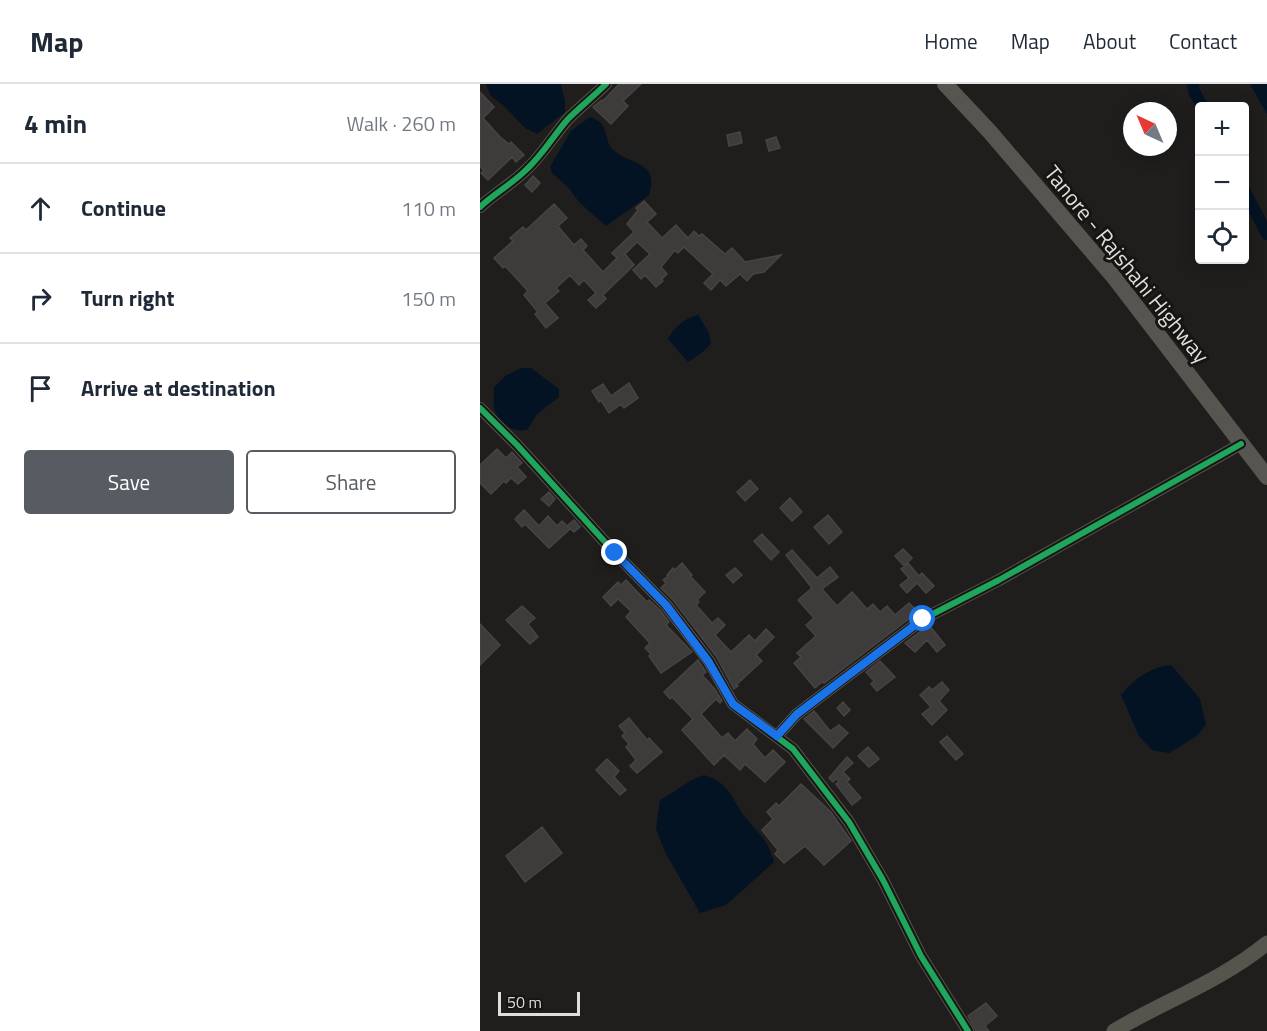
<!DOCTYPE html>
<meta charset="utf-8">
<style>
:root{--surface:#fff;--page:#f6f6f7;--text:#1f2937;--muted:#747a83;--line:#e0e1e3;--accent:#575c63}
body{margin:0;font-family:"Titillium Web",sans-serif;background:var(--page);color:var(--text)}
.controls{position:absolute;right:18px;top:18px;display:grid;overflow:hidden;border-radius:6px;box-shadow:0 3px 15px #0003}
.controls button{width:54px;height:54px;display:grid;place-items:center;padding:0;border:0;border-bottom:2px solid var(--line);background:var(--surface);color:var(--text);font:30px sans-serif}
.compass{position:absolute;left:643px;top:18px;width:54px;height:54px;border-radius:50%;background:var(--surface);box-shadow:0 3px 15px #0003;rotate:316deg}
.scale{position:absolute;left:18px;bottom:15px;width:82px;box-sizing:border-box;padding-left:6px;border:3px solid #dfdedc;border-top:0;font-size:16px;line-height:21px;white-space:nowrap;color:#dfdedc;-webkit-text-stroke:4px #161512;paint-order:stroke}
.stop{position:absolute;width:18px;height:18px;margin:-14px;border:4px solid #1a73e8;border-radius:50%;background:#fff}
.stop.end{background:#1a73e8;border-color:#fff;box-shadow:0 2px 6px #0008}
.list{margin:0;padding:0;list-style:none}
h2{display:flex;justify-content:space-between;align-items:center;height:78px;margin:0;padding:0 24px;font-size:26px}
h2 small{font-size:20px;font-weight:400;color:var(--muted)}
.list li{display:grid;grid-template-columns:39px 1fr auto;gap:18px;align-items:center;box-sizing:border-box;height:90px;padding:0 24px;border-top:2px solid var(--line)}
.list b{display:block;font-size:22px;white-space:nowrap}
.list em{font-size:20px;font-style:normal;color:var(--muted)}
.actions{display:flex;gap:12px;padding:18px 24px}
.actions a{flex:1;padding:14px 0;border:2px solid var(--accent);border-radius:6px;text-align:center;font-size:21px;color:var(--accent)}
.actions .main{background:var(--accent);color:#fff}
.icon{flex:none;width:33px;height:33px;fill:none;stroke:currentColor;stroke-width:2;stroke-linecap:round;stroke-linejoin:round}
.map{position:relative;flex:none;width:787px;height:947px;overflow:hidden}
header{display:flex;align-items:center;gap:36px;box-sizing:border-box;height:84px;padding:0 30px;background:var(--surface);border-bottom:2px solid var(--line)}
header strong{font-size:28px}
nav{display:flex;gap:33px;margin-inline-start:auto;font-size:21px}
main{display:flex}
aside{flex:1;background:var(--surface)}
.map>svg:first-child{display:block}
.water{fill:#031324}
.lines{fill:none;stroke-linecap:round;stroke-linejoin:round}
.canal{stroke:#031324;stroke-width:12}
.building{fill:#3d3c3a;stroke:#464444;stroke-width:1.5}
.minor{stroke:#55544d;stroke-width:12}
.tertiary{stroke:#55544d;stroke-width:15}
.secondary{stroke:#57554f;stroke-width:16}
.cycleway-casing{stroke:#161512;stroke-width:10}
.cycleway{stroke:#20a55d;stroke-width:6}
.route{stroke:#1a73e8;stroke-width:8}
.labels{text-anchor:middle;stroke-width:6;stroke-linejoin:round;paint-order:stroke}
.street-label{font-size:22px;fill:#dfdedc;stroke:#161512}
</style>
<header>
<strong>Map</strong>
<nav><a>Home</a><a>Map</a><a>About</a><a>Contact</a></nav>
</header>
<main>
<aside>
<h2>4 min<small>Walk · 260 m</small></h2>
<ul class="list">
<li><svg class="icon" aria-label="ahead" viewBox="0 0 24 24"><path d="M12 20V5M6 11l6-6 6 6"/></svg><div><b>Continue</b></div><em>110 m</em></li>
<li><svg class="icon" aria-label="right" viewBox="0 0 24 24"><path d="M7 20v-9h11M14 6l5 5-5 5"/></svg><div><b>Turn right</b></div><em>150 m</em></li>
<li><svg class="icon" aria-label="arrive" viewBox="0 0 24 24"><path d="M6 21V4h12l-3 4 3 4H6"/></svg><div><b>Arrive at destination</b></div></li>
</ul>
<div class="actions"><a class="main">Save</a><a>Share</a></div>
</aside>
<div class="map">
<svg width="787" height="947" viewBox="0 0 787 947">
<rect width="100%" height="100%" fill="#1f1e1c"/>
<!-- water -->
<path class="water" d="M 6,0 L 81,0 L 85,18 L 85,28 L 57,50 L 45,44 L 24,22 L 11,12 Z
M 770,0 L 787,0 L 787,30 Z
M 110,33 C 131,39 123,56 133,66 C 150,81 180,77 169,111 L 126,142 L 99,118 L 88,103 L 72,89 L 70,83 L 91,47 Z
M 218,231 L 229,249 L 231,260 L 223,268 L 208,278 L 188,255 C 194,243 205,234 218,231 Z
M 41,284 L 51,284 L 79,305 L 79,313 L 57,330 L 47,346 C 32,349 16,338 14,323 C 13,317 14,310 14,303 L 25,292 Z
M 691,581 L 720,615 L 726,640 L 717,652 L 689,669 L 672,666 L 659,652 L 641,611 C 654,595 670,583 691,581 Z
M 224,691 C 250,700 249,710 263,730 C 278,751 286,751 294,778 L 246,821 L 220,829 L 185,768 L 176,745 L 180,716 C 195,708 208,696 224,691 Z"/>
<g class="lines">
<!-- canal -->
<path class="canal" d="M 713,0 L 714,7 L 722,22
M 764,106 L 787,150"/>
</g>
<!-- building -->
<path class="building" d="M 139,0 L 161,0 L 143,17 L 148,22 L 131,40 L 113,23 L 122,16 L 123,17 Z
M 0,8 L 14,23 L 3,34 L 20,53 L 29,60 L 31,58 L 44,71 L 36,78 L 32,73 L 8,96 L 1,89 L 4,87 L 0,82 Z
M 260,48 L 262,59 L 249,62 L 247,51 Z
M 296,53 L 300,64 L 289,67 L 286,56 Z
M 53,92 L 60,99 L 52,108 L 45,101 Z
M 164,117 L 176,130 L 167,138 L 182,154 L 196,141 L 208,154 L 214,147 L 219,152 L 222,150 L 245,170 L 252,164 L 265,178 L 301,171 L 284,188 L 273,190 L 267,197 L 260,190 L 246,202 L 240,196 L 231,206 L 224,199 L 233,190 L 204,163 L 198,169 L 195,166 L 181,183 L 187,190 L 182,195 L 183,197 L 176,203 L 165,191 L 161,195 L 153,186 L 170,170 L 157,158 L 145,170 L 154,181 L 123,211 L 126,215 L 116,224 L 108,216 L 116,209 L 104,196 L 99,201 L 90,191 L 76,204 L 79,207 L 65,219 L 78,234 L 66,244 L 55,230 L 58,228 L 44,211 L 48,207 L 25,182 L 23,184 L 14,174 L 33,157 L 30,154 L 43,143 L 46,146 L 74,120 L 87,134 L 78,142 L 81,146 L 94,161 L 101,155 L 107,162 L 103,166 L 123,188 L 137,174 L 132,169 L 154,148 L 147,140 L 158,126 L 156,124 Z
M 149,299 L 158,314 L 144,324 L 141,320 L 129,329 L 121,316 L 119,318 L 112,307 L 123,300 L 131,312 Z
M 17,365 L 26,374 L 32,368 L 42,379 L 37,383 L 46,393 L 38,400 L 31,394 L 26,399 L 24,397 L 11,410 L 0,399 L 0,381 Z
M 270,396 L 278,405 L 265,417 L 257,408 Z
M 69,408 L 75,415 L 69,422 L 61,415 Z
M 310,414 L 322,428 L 312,437 L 300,424 Z
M 44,426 L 59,442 L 68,432 L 77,442 L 82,437 L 90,445 L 69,464 L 45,440 L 42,443 L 35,435 Z
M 348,431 L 362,448 L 349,460 L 334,443 Z
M 94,436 L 100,443 L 94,448 L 87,442 Z
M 282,450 L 299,468 L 291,476 L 274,457 Z
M 423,465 L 432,474 L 424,482 L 415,472 Z
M 312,466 L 337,494 L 350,483 L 358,493 L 342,505 L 357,522 L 372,508 L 387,525 L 393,520 L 400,528 L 407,522 L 415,531 L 429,519 L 438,528 L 344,599 L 342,598 L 335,604 L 314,579 L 321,573 L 317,569 L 336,552 L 326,541 L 334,534 L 318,516 L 332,504 L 306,471 Z
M 202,479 L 212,491 L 210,492 L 225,508 L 217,516 L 219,518 L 216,521 L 232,539 L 238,534 L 245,541 L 235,551 L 251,568 L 269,551 L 275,557 L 286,545 L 294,553 L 276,571 L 282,577 L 256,601 L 258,602 L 254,605 L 236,572 L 193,516 L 181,504 L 186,499 L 183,496 L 188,492 L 187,491 L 193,484 L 195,486 Z
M 428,479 L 439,492 L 442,489 L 454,502 L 446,509 L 437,499 L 427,509 L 420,501 L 429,494 L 421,485 Z
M 255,484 L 262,491 L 253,499 L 246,491 Z
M 146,496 L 167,518 L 169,516 L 180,526 L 189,538 L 186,541 L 212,568 L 181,589 L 169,572 L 171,570 L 165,564 L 170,559 L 146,533 L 151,527 L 138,515 L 131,522 L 123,513 L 138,498 L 141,501 Z
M 42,522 L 55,534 L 48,540 L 58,553 L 50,560 L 26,536 Z
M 0,540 L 20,561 L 0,581 Z
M 449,541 L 465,561 L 457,568 L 447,556 L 435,568 L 425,559 Z
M 218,576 L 226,588 L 222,591 L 234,604 L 242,617 L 240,619 L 236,615 L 221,630 L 242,654 L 248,649 L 255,657 L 267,645 L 277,655 L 273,660 L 285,674 L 293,666 L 305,678 L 285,698 L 265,680 L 260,686 L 244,671 L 234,681 L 202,646 L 213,635 L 192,613 L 190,615 L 184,608 Z
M 400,577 L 415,593 L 397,607 L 391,600 L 394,597 L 386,588 Z
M 462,598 L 469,606 L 459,617 L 467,626 L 452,641 L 442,630 L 451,623 L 440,611 L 449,603 L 452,606 Z
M 363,618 L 370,626 L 364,632 L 357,624 Z
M 334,627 L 350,647 L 359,641 L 368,649 L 353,664 L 324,635 Z
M 149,634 L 167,656 L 169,654 L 182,668 L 157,689 L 150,682 L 156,676 L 146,663 L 149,660 L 142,652 L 145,649 L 139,642 Z
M 467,652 L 483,670 L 476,676 L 460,658 Z
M 388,663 L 399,675 L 389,683 L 378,672 Z
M 367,673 L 373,679 L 363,688 L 370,695 L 367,698 L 381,714 L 372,721 L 356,700 L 359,697 L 356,695 L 353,698 L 349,694 Z
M 127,675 L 139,687 L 134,693 L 146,706 L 140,711 L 116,686 Z
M 321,700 L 351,728 L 371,757 L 344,781 L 325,762 L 304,779 L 295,770 L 298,766 L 282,746 L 293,735 L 287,728 L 296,719 L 299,722 Z
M 62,743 L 82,769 L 45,798 L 26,772 Z
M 506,919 L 517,932 L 505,942 L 509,947 L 496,947 L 488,932 Z"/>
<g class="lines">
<!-- minor -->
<path class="minor" d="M 0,123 C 15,109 32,100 47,85 C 63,70 74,51 88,35 C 100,23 114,12 126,0
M 0,324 L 37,361 L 135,469 L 186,521 L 229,577 L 253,620 L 313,665 L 369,738 L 403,796 L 441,872 L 488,947
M 297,652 L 317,630 L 443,535 L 519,496 L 761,360"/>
<!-- tertiary -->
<path class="tertiary" d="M 634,947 C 684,917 741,897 787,859"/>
<!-- secondary -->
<path class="secondary" d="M 465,0 L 510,48 L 633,192 L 787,393"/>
<defs>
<path id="cycleway" d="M 0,123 C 15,109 32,100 47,85 C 63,70 74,51 88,35 C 100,23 114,12 126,0
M 0,324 L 37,361 L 135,469 L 186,521 L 229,577 L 253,620 L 313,665 L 369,738 L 403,796 L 441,872 L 488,947
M 297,652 L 317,630 L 443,535 L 519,496 L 761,360"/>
</defs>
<!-- cycleway casing -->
<use href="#cycleway" class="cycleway-casing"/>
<!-- cycleway -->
<use href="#cycleway" class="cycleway"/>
</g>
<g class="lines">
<!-- route -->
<path class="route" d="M 135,469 L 186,521 L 228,577 L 253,620 L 297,652 L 317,630 L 443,535"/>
</g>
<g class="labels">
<!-- street labels -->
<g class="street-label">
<text transform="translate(647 180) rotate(51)" y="8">Tanore - Rajshahi Highway</text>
</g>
</g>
</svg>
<div class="controls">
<button>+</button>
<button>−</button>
<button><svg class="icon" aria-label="locate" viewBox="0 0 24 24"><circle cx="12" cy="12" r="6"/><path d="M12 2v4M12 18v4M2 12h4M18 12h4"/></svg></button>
</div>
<svg class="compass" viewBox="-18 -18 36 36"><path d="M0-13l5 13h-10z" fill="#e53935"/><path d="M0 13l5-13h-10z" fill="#747a83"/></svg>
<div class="scale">50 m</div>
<div class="stop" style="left:443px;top:535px"></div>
<div class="stop end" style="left:135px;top:469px"></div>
</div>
</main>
